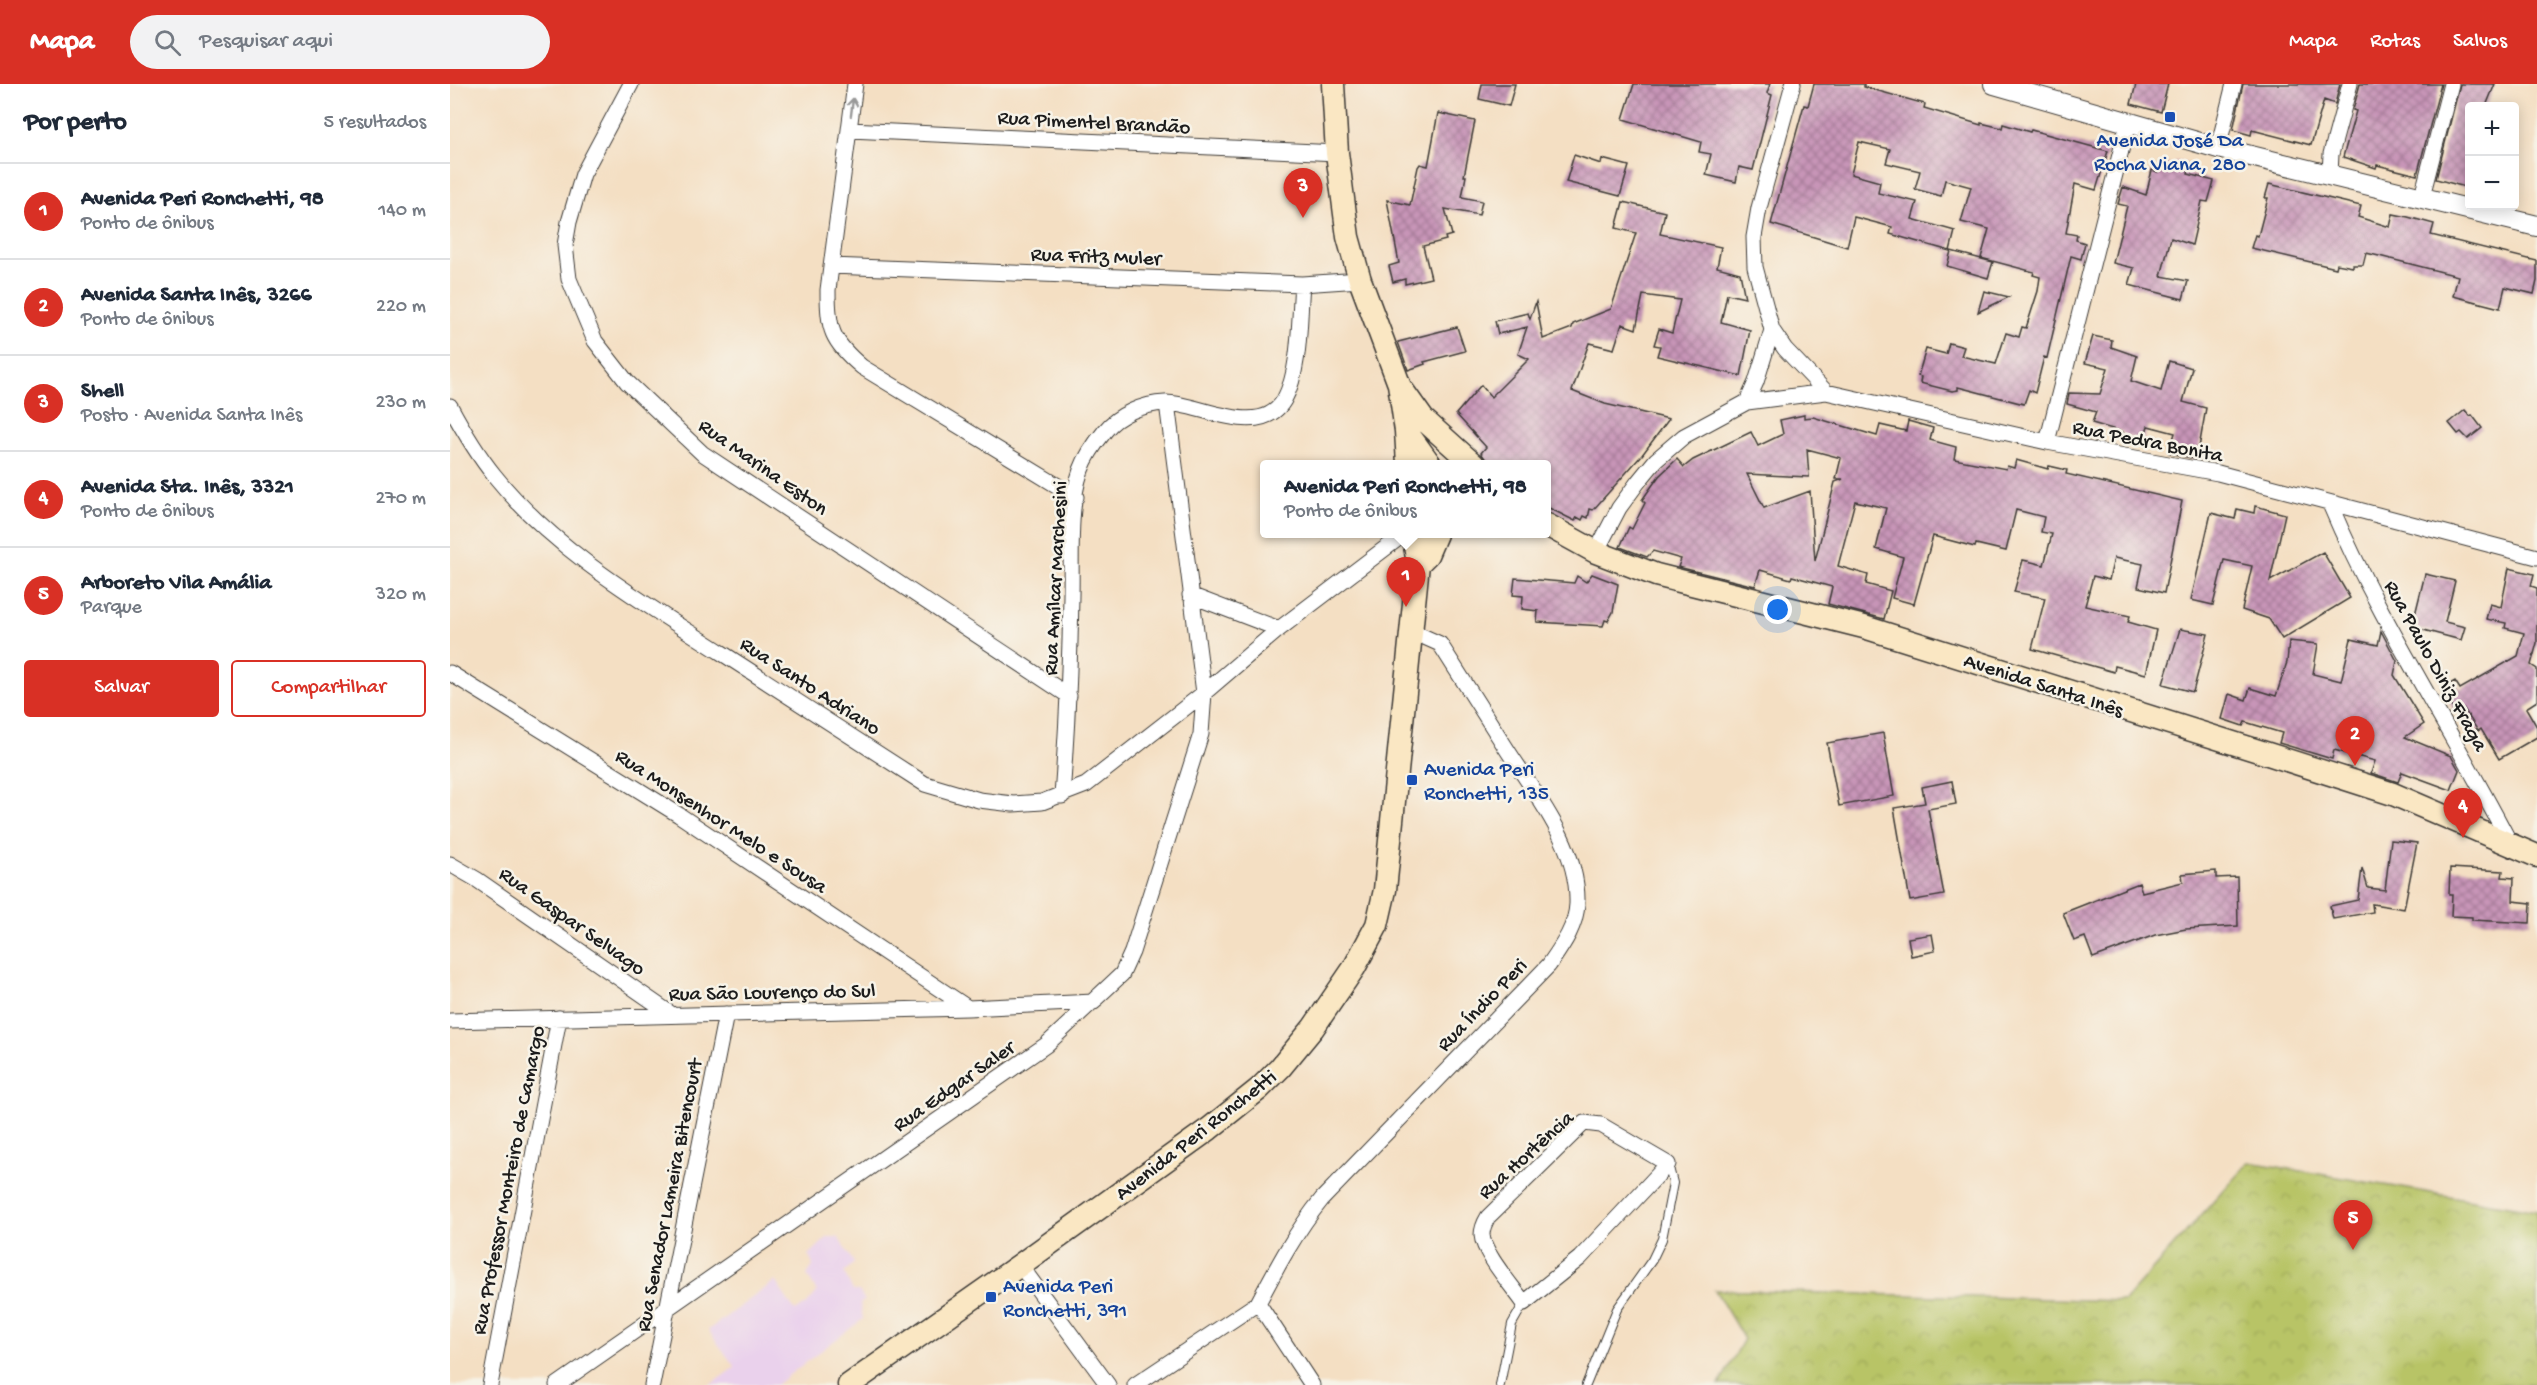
<!DOCTYPE html>
<html lang="pt">
<meta charset="utf-8">
<style>
:root{--surface:#fff;--page:#f2f2f3;--text:#1f2937;--muted:#747a83;--line:#e0e1e3;--accent:#d93025}
body{margin:0;font-family:"Gochi Hand",sans-serif;background:var(--page);color:var(--text)}
.controls{position:absolute;right:18px;top:18px;display:grid;overflow:hidden;border-radius:6px;box-shadow:0 3px 15px #0003}
.controls button{width:54px;height:54px;display:grid;place-items:center;padding:0;border:0;border-bottom:2px solid var(--line);background:var(--surface);color:var(--text);font:30px sans-serif}
.you{position:absolute;left:1328px;top:526px;width:21px;height:21px;margin:-15px;border:4px solid #fff;border-radius:50%;background:#1a73e8;box-shadow:0 0 0 9px #1a73e833}
.badge{display:grid;place-items:center;width:39px;height:39px;border-radius:50%;background:var(--accent);color:#fff;font-size:20px;font-weight:700}
.pin{position:absolute;translate:-50% -50px;filter:drop-shadow(0 2px 3px #0008)}
.pin::after{content:'';position:absolute;top:32px;width:21px;height:18px;background:inherit;clip-path:polygon(0 0,100% 0,50% 100%)}
.popup{position:absolute;left:810px;top:376px;width:291px;height:78px;box-sizing:border-box;display:grid;place-content:center;border-radius:6px;background:var(--surface);filter:drop-shadow(0 2px 4px #0005);font-size:20px;white-space:nowrap;color:var(--muted)}
.popup b{font-size:22px;color:var(--text)}
.popup::after{content:'';position:absolute;left:50%;top:100%;margin-left:-12px;border:12px solid transparent;border-top-color:var(--surface)}
.list{margin:0;padding:0;list-style:none}
h2{display:flex;justify-content:space-between;align-items:center;height:78px;margin:0;padding:0 24px;font-size:26px}
h2 small{font-size:20px;font-weight:400;color:var(--muted)}
.list li{display:grid;grid-template-columns:39px 1fr auto;gap:18px;align-items:center;box-sizing:border-box;height:96px;padding:0 24px;border-top:2px solid var(--line)}
.list b{display:block;font-size:22px;white-space:nowrap}
.list p{margin:0;font-size:20px;white-space:nowrap;color:var(--muted)}
.list em{font-size:20px;font-style:normal;color:var(--muted)}
.actions{display:flex;gap:12px;padding:18px 24px}
.actions a{flex:1;padding:14px 0;border:2px solid var(--accent);border-radius:6px;text-align:center;font-size:21px;color:var(--accent)}
.actions .main{background:var(--accent);color:#fff}
.icon{flex:none;width:33px;height:33px;fill:none;stroke:currentColor;stroke-width:2;stroke-linecap:round;stroke-linejoin:round}
.map{position:relative;flex:none;width:2087px;height:1301px;overflow:hidden}
header{display:flex;align-items:center;gap:36px;box-sizing:border-box;height:84px;padding:0 30px;background:var(--accent);color:#fff}
header strong{font-size:28px}
nav{display:flex;gap:33px;margin-inline-start:auto;font-size:21px}
.search{width:420px;height:54px;background:var(--page);display:flex;align-items:center;gap:15px;box-sizing:border-box;padding:0 21px;border-radius:33px;color:var(--muted);font-size:22px}
main{display:flex}
aside{flex:1;background:var(--surface)}
.map>svg:first-child{display:block}
.built{fill:#ead1ec}
.park{fill:url(#park-crowns);stroke:#6a7041;stroke-width:1.5}
.building{fill:url(#building-cross-hatch);fill-rule:evenodd}
.lines{fill:none;stroke-linecap:round;stroke-linejoin:round}
.service-casing{stroke:#3c3935;stroke-width:10}
.minor-casing{stroke:#3c3935;stroke-width:17}
.tertiary-casing{stroke:#3c3935;stroke-width:22}
.secondary-casing{stroke:#3c3935;stroke-width:25}
.service{stroke:#fff;stroke-width:8}
.minor{stroke:#fff;stroke-width:15}
.tertiary{stroke:#fff;stroke-width:20}
.secondary{stroke:#fae7c3;stroke-width:22}
.oneway{stroke:#999}
.transit-dot{fill:#1a4fb4;stroke:#f7f3e8;stroke-width:2}
.labels{text-anchor:middle;stroke-width:5;stroke-linejoin:round;paint-order:stroke}
.street-label{font-size:21px;fill:#1c1c1c;stroke:#f7f3e8}
.transit-label{font-size:21px;fill:#164399;stroke:#f7f3e8;text-anchor:start}
</style>
<header>
<strong>Mapa</strong>
<div class="search"><svg class="icon" aria-label="search" viewBox="0 0 24 24"><circle cx="10" cy="10" r="6"/><path d="M15 15l6 6"/></svg>Pesquisar aqui</div>
<nav><a>Mapa</a><a>Rotas</a><a>Salvos</a></nav>
</header>
<main>
<aside>
<h2>Por perto<small>5 resultados</small></h2>
<ul class="list">
<li><span class="badge">1</span><div><b>Avenida Peri Ronchetti, 98</b><p>Ponto de ônibus</p></div><em>140 m</em></li>
<li><span class="badge">2</span><div><b>Avenida Santa Inês, 3266</b><p>Ponto de ônibus</p></div><em>220 m</em></li>
<li><span class="badge">3</span><div><b>Shell</b><p>Posto · Avenida Santa Inês</p></div><em>230 m</em></li>
<li><span class="badge">4</span><div><b>Avenida Sta. Inês, 3321</b><p>Ponto de ônibus</p></div><em>270 m</em></li>
<li><span class="badge">5</span><div><b>Arboreto Vila Amália</b><p>Parque</p></div><em>320 m</em></li>
</ul>
<div class="actions"><a class="main">Salvar</a><a>Compartilhar</a></div>
</aside>
<div class="map">
<svg width="2087" height="1301" viewBox="0 0 2087 1301">
<defs>
<pattern id="park-crowns" width="20" height="18" patternUnits="userSpaceOnUse" patternTransform="scale(1.5)"><rect width="20" height="18" fill="#b8c466"/><path d="M2 6a3 3 0 1 1 6 0M12 15a3 3 0 1 1 6 0" fill="none" stroke="#9ea858"/></pattern>
<pattern id="building-cross-hatch" width="8" height="8" patternUnits="userSpaceOnUse" patternTransform="scale(1.5)"><rect width="8" height="8" fill="#c895b8"/><path d="M0 0l8 8M0 8l8-8" fill="none" stroke="#a27995"/></pattern>
</defs>
<rect width="100%" height="100%" fill="#f7f3e8"/>
<filter id="ink" filterUnits="userSpaceOnUse"><feTurbulence type="fractalNoise" baseFrequency=".0167" numOctaves="2"/><feDisplacementMap in="SourceGraphic" scale="12" xChannelSelector="R" yChannelSelector="G"/><feConvolveMatrix kernelMatrix="1 2 1 2 8 2 1 2 1" color-interpolation-filters="sRGB"/></filter>
<filter id="wash" filterUnits="userSpaceOnUse"><feTurbulence type="fractalNoise" baseFrequency=".008" numOctaves="4" result="noise"/><feDisplacementMap in="SourceGraphic" scale="24" xChannelSelector="R" yChannelSelector="G"/><feGaussianBlur stdDeviation="1.35" result="paint"/><feColorMatrix in="noise" values="0 0 0 0 0 0 0 0 0 0 0 0 0 0 0 0 0 1.4 0 .05"/><feComposite in="paint" operator="in"/></filter>
<g filter="url(#wash)">
<rect width="100%" height="100%" fill="#f4dfc3"/>
<!-- built -->
<path class="built" d="M 378,1153 L 388,1153 L 404,1179 L 394,1188 L 403,1207 L 409,1207 L 415,1217 L 410,1219 L 413,1235 L 326,1301 L 260,1301 L 285,1283 L 258,1246 L 325,1197 L 345,1227 L 357,1220 L 367,1208 L 357,1191 L 363,1182 L 359,1171 Z"/>
<!-- park -->
<path class="park" d="M 1799,1078 L 2087,1127 L 2087,1301 L 1269,1301 L 1294,1255 L 1265,1206 L 1674,1217 Z"/>
<g id="blocks">
<!-- building -->
<path class="building" d="M 1032,0 L 1065,0 L 1059,22 L 1029,15 Z
M 1184,0 L 1320,0 L 1317,9 L 1322,11 L 1303,86 L 1289,83 L 1286,98 L 1256,91 L 1261,70 L 1249,68 L 1251,58 L 1173,35 Z
M 1364,0 L 1414,0 L 1414,3 L 1475,20 L 1474,24 L 1531,41 L 1531,39 L 1552,44 L 1553,40 L 1580,48 L 1581,46 L 1658,67 L 1646,106 L 1625,100 L 1616,149 L 1627,151 L 1626,156 L 1635,159 L 1631,175 L 1621,172 L 1597,274 L 1594,273 L 1585,309 L 1579,306 L 1574,320 L 1508,303 L 1508,306 L 1502,307 L 1470,299 L 1471,293 L 1468,292 L 1476,265 L 1496,270 L 1499,259 L 1514,263 L 1511,272 L 1546,280 L 1556,249 L 1569,253 L 1572,243 L 1576,244 L 1588,207 L 1590,193 L 1583,191 L 1584,188 L 1531,174 L 1539,145 L 1511,138 L 1521,103 L 1495,96 L 1491,112 L 1465,105 L 1470,87 L 1436,79 L 1440,65 L 1409,58 L 1401,90 L 1430,98 L 1428,109 L 1467,118 L 1462,135 L 1505,147 L 1500,167 L 1440,150 L 1442,143 L 1404,133 L 1397,163 L 1321,140 L 1354,21 L 1358,22 Z
M 1686,0 L 1718,0 L 1711,28 L 1681,20 Z
M 1793,0 L 1890,0 L 1885,20 L 1874,16 L 1861,61 L 1802,46 L 1801,51 L 1783,46 Z
M 1910,0 L 1991,0 L 1967,91 L 1927,81 L 1926,84 L 1893,73 L 1906,27 L 1903,26 Z
M 2010,0 L 2045,0 L 2036,22 L 2019,22 L 2019,58 L 2015,76 L 2019,77 L 2019,104 L 1986,95 Z
M 988,29 L 1025,37 L 1014,92 L 1016,92 L 1012,113 L 1032,117 L 1029,131 L 995,125 L 1002,151 L 995,153 L 996,156 L 973,162 L 981,194 L 955,200 L 955,195 L 943,198 L 939,182 L 949,179 L 937,116 L 960,121 L 968,83 L 970,80 L 978,82 Z
M 1124,71 L 1151,80 L 1152,75 L 1179,82 L 1170,112 L 1116,98 Z
M 1725,77 L 1740,81 L 1738,90 L 1764,97 L 1758,118 L 1752,117 L 1742,161 L 1721,154 L 1711,192 L 1738,197 L 1733,215 L 1679,201 L 1684,184 L 1663,179 L 1677,122 L 1668,120 L 1673,103 L 1696,111 L 1702,86 L 1708,88 L 1711,78 L 1723,82 Z
M 1819,100 L 1911,122 L 1908,133 L 1940,143 L 1943,130 L 1958,133 L 1984,140 L 1981,151 L 2087,177 L 2087,197 L 2084,210 L 2055,203 L 2050,224 L 2003,212 L 2008,192 L 1929,172 L 1916,169 L 1913,181 L 1903,181 L 1903,183 L 1887,180 L 1886,184 L 1801,164 L 1805,151 L 1808,152 L 1818,114 L 1815,114 Z
M 1173,118 L 1215,128 L 1210,150 L 1271,163 L 1267,183 L 1290,189 L 1295,214 L 1277,210 L 1271,238 L 1300,246 L 1291,292 L 1207,272 L 1210,262 L 1204,261 L 1209,245 L 1222,249 L 1230,216 L 1193,211 L 1186,245 L 1172,240 L 1164,265 L 1139,259 L 1122,307 L 1155,320 L 1219,335 L 1192,371 L 1143,426 L 1140,425 L 1138,434 L 1134,432 L 1132,436 L 1127,433 L 1125,437 L 1097,423 L 1097,381 L 1040,381 L 1031,369 L 1036,363 L 1006,330 L 1031,301 L 1041,313 L 1079,275 L 1068,270 L 1077,243 L 1048,250 L 1045,237 L 1078,229 L 1080,235 L 1086,218 L 1093,255 L 1122,244 L 1123,240 L 1161,225 L 1186,149 L 1166,144 Z
M 1501,167 L 1543,178 L 1538,194 L 1497,182 Z
M 1534,207 L 1559,213 L 1528,228 Z
M 1007,243 L 1015,267 L 974,278 L 975,280 L 958,286 L 948,258 Z
M 1643,252 L 1662,256 L 1661,263 L 1687,272 L 1681,297 L 1711,307 L 1719,277 L 1742,284 L 1733,318 L 1756,324 L 1747,375 L 1719,369 L 1725,349 L 1698,342 L 1693,357 L 1673,351 L 1673,348 L 1642,339 L 1646,328 L 1617,320 L 1619,309 L 1650,310 L 1658,284 L 1635,279 Z
M 2015,326 L 2020,332 L 2022,331 L 2032,344 L 2018,355 L 2011,348 L 2008,350 L 1999,339 Z
M 1354,331 L 1354,334 L 1363,333 L 1427,352 L 1430,341 L 1456,347 L 1458,337 L 1483,344 L 1480,356 L 1506,363 L 1504,375 L 1556,385 L 1557,382 L 1564,384 L 1566,376 L 1598,385 L 1599,382 L 1617,386 L 1616,390 L 1732,417 L 1714,509 L 1688,503 L 1693,480 L 1664,474 L 1659,496 L 1643,492 L 1635,522 L 1680,532 L 1678,538 L 1706,546 L 1696,590 L 1665,582 L 1664,588 L 1582,565 L 1595,514 L 1564,508 L 1573,476 L 1594,481 L 1602,450 L 1591,448 L 1594,433 L 1566,426 L 1556,467 L 1526,460 L 1525,463 L 1483,452 L 1464,520 L 1442,514 L 1453,473 L 1426,465 L 1436,424 L 1405,417 L 1388,482 L 1418,491 L 1416,500 L 1441,507 L 1434,535 L 1378,520 L 1382,503 L 1342,492 L 1341,495 L 1310,486 L 1305,502 L 1228,483 L 1231,475 L 1203,467 L 1197,473 L 1170,463 L 1179,443 L 1182,445 L 1195,419 L 1192,416 L 1209,392 L 1227,375 L 1234,383 L 1243,376 L 1301,348 L 1308,362 L 1333,350 L 1330,336 ZM 1357,365 L 1391,374 L 1386,395 L 1393,395 L 1385,398 L 1365,477 L 1360,407 L 1314,424 L 1297,390 L 1359,393 Z
M 1805,422 L 1835,430 L 1820,497 L 1873,468 L 1900,514 L 1832,555 L 1819,535 L 1792,526 L 1802,482 L 1774,476 L 1763,521 L 1741,516 L 1761,429 L 1785,435 L 1787,425 L 1804,429 Z
M 2059,484 L 2084,490 L 2081,502 L 2087,504 L 2087,559 L 2081,581 L 2087,585 L 2087,617 L 2076,624 L 2087,643 L 2087,653 L 2049,675 L 2031,645 L 2028,647 L 2014,625 L 2006,630 L 1991,605 L 2005,597 L 2010,605 L 2068,572 L 2074,549 L 2055,544 L 2056,539 L 2036,535 L 2040,520 L 2051,523 Z
M 1142,490 L 1168,500 L 1163,528 L 1158,537 L 1155,536 L 1153,542 L 1087,538 L 1088,527 L 1072,525 L 1073,512 L 1063,511 L 1065,494 L 1124,499 L 1127,492 L 1136,498 Z
M 1975,490 L 2005,497 L 1995,538 L 2015,543 L 2011,556 L 1962,543 Z
M 1730,545 L 1758,550 L 1743,608 L 1713,600 Z
M 1931,547 L 1947,577 L 1944,591 L 1974,640 L 1955,653 L 2001,672 L 2009,686 L 2001,706 L 1952,688 L 1948,698 L 1921,689 L 1925,677 L 1884,666 L 1882,675 L 1829,659 L 1832,649 L 1795,638 L 1793,642 L 1772,635 L 1779,610 L 1796,616 L 1800,604 L 1826,612 L 1837,578 L 1839,557 L 1868,560 L 1863,590 L 1891,597 L 1901,555 L 1928,561 Z
M 1433,649 L 1444,712 L 1389,722 L 1377,659 Z
M 1502,697 L 1506,720 L 1478,725 L 1494,811 L 1460,817 L 1444,724 L 1475,719 L 1472,703 Z
M 1941,756 L 1967,759 L 1954,825 L 1922,820 L 1923,828 L 1883,835 L 1880,822 L 1908,816 L 1912,784 L 1918,804 L 1935,806 Z
M 2000,784 L 2053,787 L 2052,793 L 2064,794 L 2063,817 L 2081,819 L 2080,839 L 2022,836 L 2022,833 L 2001,832 L 2002,811 L 1999,811 Z
M 1766,787 L 1766,794 L 1787,793 L 1788,842 L 1736,845 L 1705,851 L 1643,874 L 1635,853 L 1624,857 L 1613,829 L 1689,799 L 1692,808 L 1733,798 L 1732,790 Z
M 1482,850 L 1485,867 L 1461,872 L 1458,854 Z"/>
</g>
</g>
<g filter="url(#ink)">
<use href="#blocks" fill-opacity="0" stroke="#3c3935" stroke-width="1.5"/>
<g class="lines">
<defs>
<path id="service" d="M 1050,1301 L 1062,1240 L 1074,1219
M 1136,1301 L 1167,1225 L 1202,1176 L 1212,1155 L 1223,1099 L 1218,1080"/>
<path id="minor" d="M 181,0 L 133,90 L 119,138 L 115,161 L 119,195 L 145,257 L 177,298 L 252,369 L 619,612
M 405,0 L 378,206 C 378,245 381,257 412,283 L 626,413
M 1343,0 L 1309,124 L 1304,153 L 1305,183 L 1322,246 L 1335,265 L 1376,308
M 400,46 L 887,69
M 1768,64 L 1784,0
M 1880,90 L 1881,70 L 1900,0
M 1972,112 L 2001,0
M 381,182 L 852,200 L 910,196
M 1297,318 L 1306,298 L 1322,246
M 0,322 C 13,346 27,370 44,391 C 105,467 191,517 272,569 C 340,613 408,656 475,700 L 529,716 L 563,720 L 592,718 L 636,701 L 754,609 L 829,545 L 954,450
M 1597,358 L 1678,39
M 1880,420 C 1930,539 2002,646 2061,761
M 1146,468 L 1169,424 L 1188,398 L 1206,376 L 1234,352 L 1297,318 L 1376,308 L 1597,358 L 1768,389 L 2087,473
M 740,511 L 829,545
M 0,589 L 229,731 L 518,924
M 612,712 C 617,645 620,579 621,512 C 622,474 618,422 631,386 C 636,372 646,358 655,347 C 668,330 694,320 715,319 C 747,318 810,357 834,316 C 851,285 849,234 852,200
M 0,780 L 26,795 L 221,930
M 0,937 L 518,924 L 644,918
M 1134,1039 L 1151,1041 L 1218,1080 L 1130,1174 L 1074,1219 C 1063,1203 1033,1169 1032,1151 C 1032,1145 1035,1138 1038,1133 Z
M 570,1181 L 658,1301
M 40,1301 L 109,934
M 107,1301 L 596,961 L 672,890 L 682,868 L 751,650 L 754,609 L 717,319
M 202,1301 L 276,930
M 685,1301 L 808,1219
M 862,1301 L 808,1219 C 827,1183 846,1147 872,1115 L 1099,881 C 1112,862 1126,843 1127,820 C 1129,762 1085,710 1056,664 C 1034,629 1012,595 990,560 L 961,547"/>
<path id="tertiary" d="M 1544,0 L 1768,64 L 2087,142"/>
<path id="secondary" d="M 883,0 L 887,69 L 898,153 L 910,196 L 949,300 L 956,347 L 980,380
M 951,304 L 973,335 L 1023,380
M 956,347 L 958,380
M 1097,441 L 1146,468 L 1206,491 L 1414,543 L 1818,670 L 1943,710 L 2087,772
M 968,480 L 977,471 L 986,450
M 399,1301 L 570,1181 L 759,1045 L 809,1005 L 830,984 L 863,944 L 904,884 L 927,841 L 935,806 L 968,480 L 963,450"/>
</defs>
<!-- service casing -->
<use href="#service" class="service-casing"/>
<!-- minor casing -->
<use href="#minor" class="minor-casing"/>
<!-- tertiary casing -->
<use href="#tertiary" class="tertiary-casing"/>
<!-- secondary casing -->
<use href="#secondary" class="secondary-casing"/>
<!-- service -->
<use href="#service" class="service"/>
<!-- minor -->
<use href="#minor" class="minor"/>
<!-- tertiary -->
<use href="#tertiary" class="tertiary"/>
<!-- secondary -->
<use href="#secondary" class="secondary"/>
</g>
<!-- one-way arrows -->
<defs><path id="oneway-shaft" d="M-6 0H5M1.5-3L5.5 0L1.5 3" fill="none" stroke-width="1.6" stroke-linecap="round" stroke-linejoin="round" transform="scale(1.5)"/></defs>
<use class="oneway" href="#oneway-shaft" transform="translate(402 23) rotate(-83)"/>
</g>
<!-- markers -->
<g class="transit-dot">
<rect x="1714" y="27" width="12" height="12" rx="3"/>
<rect x="956" y="690" width="12" height="12" rx="3"/>
<rect x="535" y="1207" width="12" height="12" rx="3"/>
</g>
<g class="labels">
<!-- street labels -->
<g class="street-label">
<text transform="translate(644 37) rotate(3)" y="7">Rua Pimentel Brandão</text>
<text transform="translate(646 171) rotate(2)" y="7">Rua Fritz Muler</text>
<text transform="translate(1698 356) rotate(11)" y="7">Rua Pedra Bonita</text>
<text transform="translate(314 382) rotate(35)" y="7">Rua Marina Eston</text>
<text transform="translate(604 494) rotate(-87)" y="7">Rua Amílcar Marchesini</text>
<text transform="translate(1987 581) rotate(61)" y="7">Rua Paulo Diniz Fraga</text>
<text transform="translate(1594 600) rotate(18)" y="7">Avenida Santa Inês</text>
<text transform="translate(361 601) rotate(33)" y="7">Rua Santo Adriano</text>
<text transform="translate(272 736) rotate(33)" y="7">Rua Monsenhor Melo e Sousa</text>
<text transform="translate(123 836) rotate(35)" y="7">Rua Gaspar Selvago</text>
<text transform="translate(322 907) rotate(-1)" y="7">Rua São Lourenço do Sul</text>
<text transform="translate(1031 920) rotate(-46)" y="7">Rua Índio Peri</text>
<text transform="translate(503 1001) rotate(-35)" y="7">Rua Edgar Saler</text>
<text transform="translate(745 1050) rotate(-38)" y="7">Avenida Peri Ronchetti</text>
<text transform="translate(1075 1070) rotate(-42)" y="7">Rua Hortência</text>
<text transform="translate(57 1096) rotate(-79)" y="7">Rua Professor Monteiro de Camargo</text>
<text transform="translate(218 1111) rotate(-79)" y="7">Rua Senador Lameira Bitencourt</text>
</g>
<!-- transit labels -->
<g class="transit-label">
<text x="1720" y="62" text-anchor="middle">Avenida José Da<tspan x="1720" dy="24">Rocha Viana, 280</tspan></text>
<text x="974" y="691">Avenida Peri<tspan x="974" dy="24">Ronchetti, 135</tspan></text>
<text x="553" y="1208">Avenida Peri<tspan x="553" dy="24">Ronchetti, 391</tspan></text>
</g>
</g>
</svg>
<div class="controls">
<button>+</button>
<button>−</button>
</div>
<div class="you"></div>
<div class="pin badge" style="left:956px;top:523px">1</div>
<div class="popup"><b>Avenida Peri Ronchetti, 98</b>Ponto de ônibus</div>
<div class="pin badge" style="left:1905px;top:682px">2</div>
<div class="pin badge" style="left:853px;top:134px">3</div>
<div class="pin badge" style="left:2013px;top:754px">4</div>
<div class="pin badge" style="left:1903px;top:1166px">5</div>
</div>
</main>
